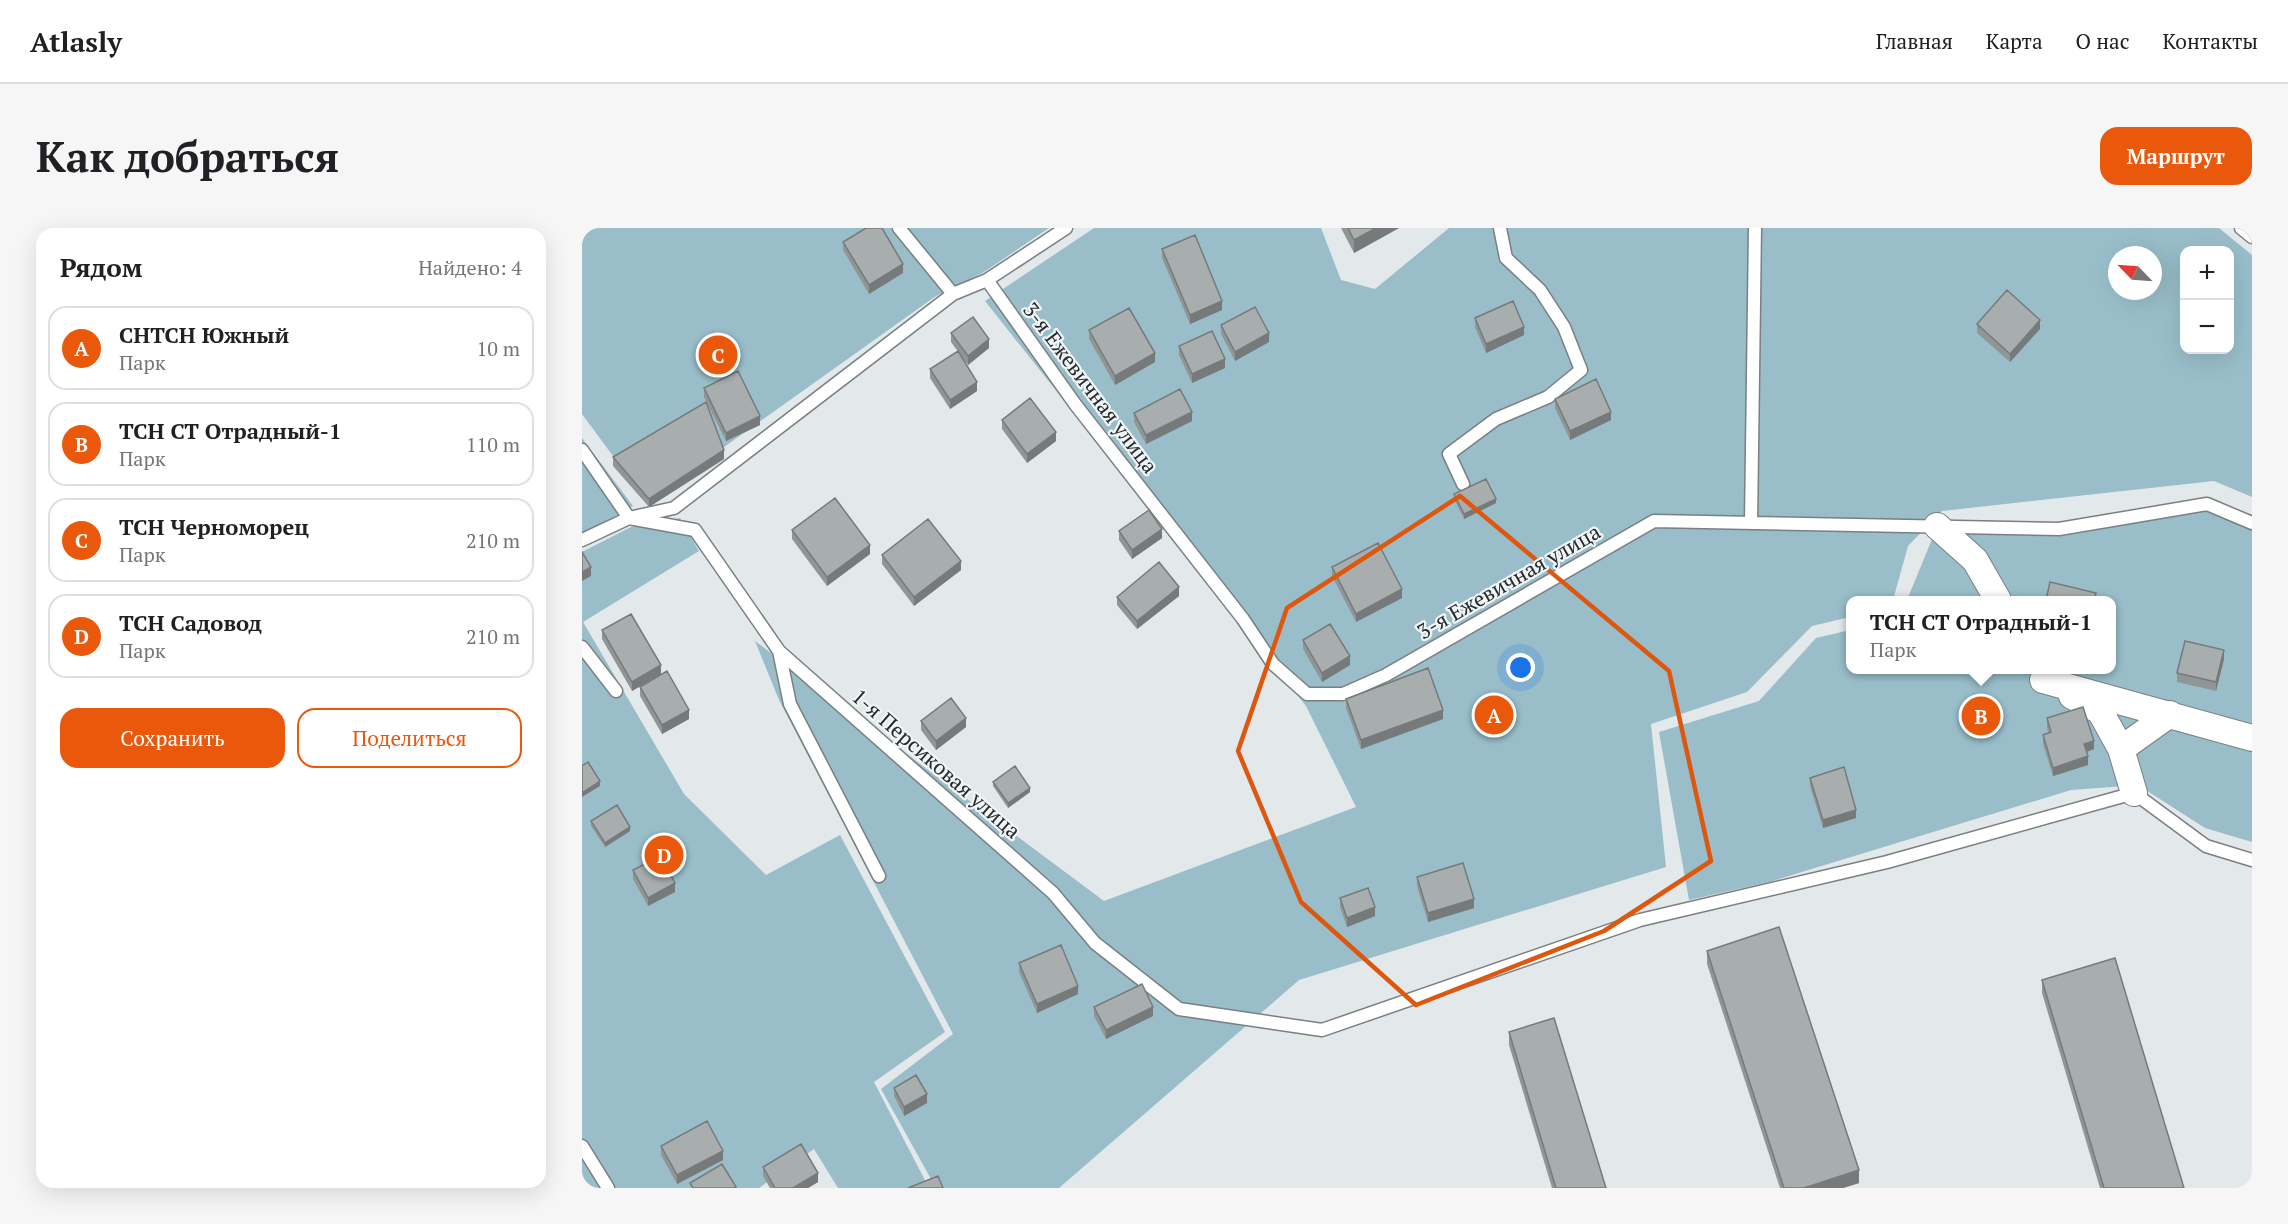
<!DOCTYPE html>
<html lang="ru">
<meta charset="utf-8">
<style>
:root{--surface:#fff;--page:#f6f6f6;--text:#202124;--muted:#757577;--line:#e0e0e0;--accent:#ea580c}
body{margin:0;font-family:"PT Serif",serif;background:var(--page);color:var(--text)}
.controls{position:absolute;right:18px;top:18px;display:grid;overflow:hidden;border-radius:12px;box-shadow:0 6px 24px #0002}
.controls button{width:54px;height:54px;display:grid;place-items:center;padding:0;border:0;border-bottom:2px solid var(--line);background:var(--surface);color:var(--text);font:30px sans-serif}
.compass{position:absolute;left:1526px;top:18px;width:54px;height:54px;border-radius:50%;background:var(--surface);box-shadow:0 6px 24px #0002;rotate:295deg}
.you{position:absolute;left:939px;top:440px;width:21px;height:21px;margin:-15px;border:4px solid #fff;border-radius:50%;background:#1a73e8;box-shadow:0 0 0 9px #1a73e833}
.badge{display:grid;place-items:center;width:39px;height:39px;border-radius:50%;background:var(--accent);color:#fff;font-size:20px;font-weight:700}
.pin{position:absolute;translate:-50% -50%;border:3px solid #fff;box-shadow:0 2px 6px #0006}
.popup{position:absolute;left:1264px;top:368px;width:270px;height:78px;box-sizing:border-box;display:grid;place-content:center;border-radius:12px;background:var(--surface);filter:drop-shadow(0 2px 4px #0005);font-size:20px;white-space:nowrap;color:var(--muted)}
.popup b{font-size:22px;color:var(--text)}
.popup::after{content:'';position:absolute;left:50%;top:100%;margin-left:-12px;border:12px solid transparent;border-top-color:var(--surface)}
.list{margin:0;padding:0;list-style:none}
h2{display:flex;justify-content:space-between;align-items:center;height:78px;margin:0;padding:0 24px;font-size:26px}
h2 small{font-size:20px;font-weight:400;color:var(--muted)}
.list li{display:grid;grid-template-columns:39px 1fr auto;gap:18px;align-items:center;box-sizing:border-box;height:84px;margin:0 12px 12px;padding:0 12px;border:2px solid var(--line);border-radius:18px}
.list b{display:block;font-size:22px;white-space:nowrap}
.list p{margin:0;font-size:20px;white-space:nowrap;color:var(--muted)}
.list em{font-size:20px;font-style:normal;color:var(--muted)}
.actions{display:flex;gap:12px;padding:18px 24px}
.actions a{flex:1;padding:14px 0;border:2px solid var(--accent);border-radius:18px;text-align:center;font-size:21px;color:var(--accent)}
.actions .main{background:var(--accent);color:#fff}
.map{position:relative;flex:none;width:1670px;height:960px;overflow:hidden;border-radius:18px}
header{display:flex;align-items:center;gap:36px;box-sizing:border-box;height:84px;padding:0 30px;background:var(--surface);border-bottom:2px solid var(--line)}
header strong{font-size:28px}
nav{display:flex;gap:33px;margin-inline-start:auto;font-size:21px}
.intro{display:flex;align-items:center;justify-content:space-between;box-sizing:border-box;height:144px;padding:0 36px}
h1{margin:0;font-size:42px}
.button{padding:15px 27px;border-radius:18px;background:var(--accent);color:#fff;font-size:21px;font-weight:700}
main{display:flex;gap:36px;padding:0 36px}
aside{flex:1;background:var(--surface);border-radius:18px;box-shadow:0 6px 24px #0002}
.map>svg:first-child{display:block}
.green{fill:#99beca;fill-rule:evenodd}
.lines{fill:none;stroke-linecap:round;stroke-linejoin:round}
.lane-casing{stroke:#7a7f80;stroke-width:15}
.street-casing{stroke:#7a7f80;stroke-width:28}
.lane{stroke:#fff;stroke-width:12}
.street{stroke:#fff;stroke-width:26}
.wall{fill:#909696}
.shaded-wall{fill:#767a7a}
.building{fill:#a8aeae;stroke:#767a7a;stroke-width:1.5}
.marked{fill:none;stroke:#de570e;stroke-width:4.5;stroke-linejoin:round}
.labels{text-anchor:middle;stroke-width:4.5;stroke-linejoin:round;paint-order:stroke}
.street-label{font-size:21px;fill:#27292a;stroke:#f0f6f8}
</style>
<header>
<strong>Atlasly</strong>
<nav><a>Главная</a><a>Карта</a><a>О нас</a><a>Контакты</a></nav>
</header>
<div class="intro"><h1>Как добраться</h1><a class="button">Маршрут</a></div>
<main>
<aside>
<h2>Рядом<small>Найдено: 4</small></h2>
<ul class="list">
<li><span class="badge">A</span><div><b>СНТСН Южный</b><p>Парк</p></div><em>10 m</em></li>
<li><span class="badge">B</span><div><b>ТСН СТ Отрадный-1</b><p>Парк</p></div><em>110 m</em></li>
<li><span class="badge">C</span><div><b>ТСН Черноморец</b><p>Парк</p></div><em>210 m</em></li>
<li><span class="badge">D</span><div><b>ТСН Садовод</b><p>Парк</p></div><em>210 m</em></li>
</ul>
<div class="actions"><a class="main">Сохранить</a><a>Поделиться</a></div>
</aside>
<div class="map">
<svg width="1670" height="960" viewBox="0 0 1670 960">
<rect width="100%" height="100%" fill="#e3e8ea"/>
<!-- green -->
<path class="green" d="M 0,0 L 467,0 L 402,44 L 354,68 L 65,274 L 0,186 Z
M 512,0 L 739,0 L 759,52 L 793,61 L 867,0 L 1637,0 L 1670,27 L 1670,269 L 1632,253 L 1360,283 L 1326,318 L 1311,372 L 1268,372 L 1268,389 L 1230,398 L 1165,464 L 1069,496 L 1084,639 L 717,752 L 477,960 L 354,960 L 299,861 L 371,806 L 197,472 L 173,413 L 522,673 L 774,579 L 724,478 L 403,73 ZM 1602,22 L 1648,22 L 1648,122 L 1602,122 ZM 1535,27 L 1571,27 L 1571,63 L 1535,63 Z
M 0,210 L 51,278 L 0,307 Z
M 1623,282 L 1670,298 L 1670,614 L 1623,600 L 1556,557 L 1489,562 L 1187,654 L 1107,672 L 1077,504 L 1177,473 L 1234,410 L 1268,402 L 1268,442 L 1530,442 L 1530,372 L 1325,372 L 1353,304 L 1481,308 Z
M 98,290 L 117,323 L 1,394 L 102,566 L 184,647 L 258,607 L 363,804 L 292,854 L 347,960 L 256,960 L 232,921 L 177,960 L 0,960 L 0,324 L 49,299 Z"/>
<g class="lines">
<defs>
<path id="lane" d="M 317,0 L 371,66
M 1659,0 L 1670,9
M 405,52 L 493,176 L 661,391 L 691,436 L 725,466 L 761,466 L 804,447 L 1072,293 L 1477,301 L 1625,276 L 1670,295
M 0,222 L 47,290 L 113,302 L 197,423 L 471,665 L 513,715 L 597,781 L 740,802 L 1058,692 L 1305,634 L 1552,565 L 1624,618 L 1670,632
M 881,256 L 867,226 L 914,191 L 966,169 L 999,142 L 982,99 L 958,62 L 924,30 L 918,0
M 1169,295 L 1173,0
M 0,312 L 47,290 L 92,280 L 371,66 L 405,52 L 484,0
M 0,419 L 34,463
M 197,423 L 208,476 L 297,648
M 0,918 L 26,960"/>
<path id="street" d="M 1355,298 L 1393,332 L 1416,372
M 1461,452 L 1670,510
M 1490,468 L 1518,483 L 1539,521 L 1552,565
M 1539,521 L 1588,486"/>
</defs>
<!-- lane casing -->
<use href="#lane" class="lane-casing"/>
<!-- street casing -->
<use href="#street" class="street-casing"/>
<!-- lane -->
<use href="#lane" class="lane"/>
<!-- street -->
<use href="#street" class="street"/>
</g>
<!-- wall -->
<path class="wall" d="M 759,0 L 817,0 L 772,25 Z
M 261,14 L 321,45 L 287,66 L 261,22 Z
M 580,21 L 640,82 L 608,96 L 580,30 Z
M 893,90 L 942,107 L 904,125 L 893,99 Z
M 1395,96 L 1458,101 L 1428,134 L 1395,105 Z
M 639,97 L 687,114 L 653,133 L 639,106 Z
M 507,102 L 573,134 L 533,157 L 507,111 Z
M 369,105 L 407,120 L 386,137 L 369,114 Z
M 597,118 L 643,140 L 610,155 L 597,127 Z
M 348,141 L 395,163 L 368,181 L 348,150 Z
M 122,160 L 178,197 L 144,213 L 122,169 Z
M 973,171 L 1029,192 L 988,212 L 973,180 Z
M 552,185 L 610,193 L 564,216 L 552,194 Z
M 420,192 L 474,213 L 445,235 L 420,201 Z
M 31,229 L 142,231 L 67,279 L 31,238 Z
M 872,266 L 914,275 L 882,291 L 872,271 Z
M 210,302 L 288,326 L 245,358 L 210,311 Z
M 537,303 L 580,310 L 550,331 L 537,312 Z
M 300,327 L 379,342 L 332,378 L 300,336 Z
M 750,339 L 820,370 L 774,394 L 750,348 Z
M 597,368 L 555,401 L 535,377 L 535,369 Z
M 20,402 L 79,446 L 50,463 L 20,411 Z
M 721,412 L 768,437 L 740,454 L 721,421 Z
M 1642,431 L 1634,463 L 1595,454 L 1595,445 Z
M 58,459 L 107,491 L 80,506 L 58,468 Z
M 764,471 L 861,491 L 779,521 L 764,480 Z
M 1465,490 L 1512,521 L 1504,524 L 1506,537 L 1471,548 L 1461,516 L 1461,507 L 1466,505 L 1465,499 Z
M 339,493 L 384,499 L 354,522 L 339,502 Z
M 1228,550 L 1274,590 L 1241,600 L 1228,558 Z
M 411,554 L 448,564 L 426,580 L 411,558 Z
M 9,593 L 48,603 L 23,619 L 9,598 Z
M 51,642 L 93,664 L 66,678 L 51,651 Z
M 835,649 L 892,680 L 846,694 L 835,658 Z
M 758,670 L 793,688 L 765,699 L 758,679 Z
M 1125,723 L 1277,955 L 1261,960 L 1198,960 L 1125,736 Z
M 437,735 L 496,766 L 455,785 L 437,744 Z
M 1460,752 L 1602,960 L 1518,960 L 1460,765 Z
M 512,779 L 571,788 L 524,811 L 512,788 Z
M 927,804 L 1024,960 L 970,960 L 927,817 Z
M 312,860 L 345,875 L 322,888 L 312,868 Z
M 79,918 L 141,932 L 95,956 L 79,927 Z
M 181,939 L 236,954 L 226,960 L 188,960 L 181,948 Z"/>
<!-- shaded-wall -->
<path class="shaded-wall" d="M 794,0 L 817,0 L 772,25 L 772,12 Z
M 321,36 L 321,45 L 287,66 L 287,57 Z
M 640,73 L 640,82 L 608,96 L 608,87 Z
M 1458,92 L 1458,101 L 1428,134 L 1428,126 Z
M 942,99 L 942,107 L 904,125 L 904,116 Z
M 687,105 L 687,114 L 653,133 L 653,124 Z
M 407,111 L 407,120 L 386,137 L 386,128 Z
M 573,125 L 573,134 L 533,157 L 533,148 Z
M 643,131 L 643,140 L 610,155 L 610,146 Z
M 395,154 L 395,163 L 368,181 L 368,172 Z
M 610,184 L 610,193 L 564,216 L 564,207 Z
M 1029,184 L 1029,192 L 988,212 L 988,203 Z
M 178,188 L 178,197 L 144,213 L 144,205 Z
M 474,204 L 474,213 L 445,235 L 445,226 Z
M 142,222 L 142,231 L 67,279 L 67,271 Z
M 914,271 L 914,275 L 882,291 L 882,286 Z
M 580,301 L 580,310 L 550,331 L 550,322 Z
M 288,317 L 288,326 L 245,358 L 245,349 Z
M 379,333 L 379,342 L 332,378 L 332,369 Z
M 9,339 L 9,348 L 0,353 L 0,344 Z
M 597,359 L 597,368 L 555,401 L 555,393 Z
M 820,361 L 820,370 L 774,394 L 774,386 Z
M 1642,422 L 1642,431 L 1634,463 L 1634,454 Z
M 768,428 L 768,437 L 740,454 L 740,445 Z
M 79,437 L 79,446 L 50,463 L 50,454 Z
M 107,482 L 107,491 L 80,506 L 80,497 Z
M 861,482 L 861,491 L 779,521 L 779,512 Z
M 384,490 L 384,499 L 354,522 L 354,513 Z
M 1512,513 L 1512,521 L 1502,525 L 1502,516 Z
M 1506,528 L 1506,537 L 1471,548 L 1471,540 Z
M 18,553 L 18,558 L 0,569 L 0,565 Z
M 448,560 L 448,564 L 426,580 L 426,575 Z
M 1274,582 L 1274,590 L 1241,600 L 1241,592 Z
M 48,599 L 48,603 L 23,619 L 23,615 Z
M 93,655 L 93,664 L 66,678 L 66,670 Z
M 892,671 L 892,680 L 846,694 L 846,685 Z
M 793,679 L 793,688 L 765,699 L 765,690 Z
M 496,758 L 496,766 L 455,785 L 455,776 Z
M 571,779 L 571,788 L 524,811 L 524,802 Z
M 345,866 L 345,875 L 322,888 L 322,879 Z
M 141,923 L 141,932 L 95,956 L 95,947 Z
M 1277,942 L 1277,955 L 1261,960 L 1222,960 Z
M 236,945 L 236,954 L 226,960 L 211,960 Z"/>
<!-- building -->
<path class="building" d="M 284,0 L 300,0 L 321,36 L 287,57 L 261,14 Z
M 766,0 L 794,0 L 772,12 Z
M 613,7 L 640,73 L 608,87 L 580,21 Z
M 1425,62 L 1458,92 L 1428,126 L 1395,96 Z
M 931,73 L 942,99 L 904,116 L 893,90 Z
M 673,79 L 687,105 L 653,124 L 639,97 Z
M 547,80 L 573,125 L 533,148 L 507,102 Z
M 391,89 L 407,111 L 386,128 L 369,105 Z
M 630,103 L 643,131 L 610,146 L 597,118 Z
M 376,123 L 395,154 L 368,172 L 348,141 Z
M 156,143 L 178,188 L 144,205 L 122,160 Z
M 1014,151 L 1029,184 L 988,203 L 973,171 Z
M 598,161 L 610,184 L 564,207 L 552,185 Z
M 448,170 L 474,204 L 445,226 L 420,192 Z
M 124,174 L 142,222 L 67,271 L 31,229 Z
M 904,251 L 914,271 L 882,286 L 872,266 Z
M 253,270 L 288,317 L 245,349 L 210,302 Z
M 567,282 L 580,301 L 550,322 L 537,303 Z
M 346,291 L 379,333 L 332,369 L 300,327 Z
M 796,315 L 820,361 L 774,386 L 750,339 Z
M 0,324 L 9,339 L 0,344 Z
M 577,334 L 597,359 L 555,393 L 535,369 Z
M 1468,354 L 1514,365 L 1512,372 L 1464,372 Z
M 49,386 L 79,437 L 50,454 L 20,402 Z
M 748,396 L 768,428 L 740,445 L 721,412 Z
M 1603,413 L 1642,422 L 1634,454 L 1595,445 Z
M 846,440 L 861,482 L 779,512 L 764,471 Z
M 85,443 L 107,482 L 80,497 L 58,459 Z
M 369,470 L 384,490 L 354,513 L 339,493 Z
M 1501,479 L 1512,513 L 1502,516 L 1506,528 L 1471,540 L 1461,507 L 1469,504 L 1465,490 Z
M 6,534 L 18,553 L 0,565 L 0,538 Z
M 433,538 L 448,560 L 426,575 L 411,554 Z
M 1262,539 L 1274,582 L 1241,592 L 1228,550 Z
M 35,577 L 48,599 L 23,615 L 9,593 Z
M 78,628 L 93,655 L 66,670 L 51,642 Z
M 881,635 L 892,671 L 846,685 L 835,649 Z
M 786,660 L 793,679 L 765,690 L 758,670 Z
M 1197,699 L 1277,942 L 1222,960 L 1202,960 L 1125,723 Z
M 479,717 L 496,758 L 455,776 L 437,735 Z
M 1533,730 L 1602,960 L 1522,960 L 1460,752 Z
M 560,756 L 571,779 L 524,802 L 512,779 Z
M 972,790 L 1024,960 L 974,960 L 927,804 Z
M 334,847 L 345,866 L 322,879 L 312,860 Z
M 125,893 L 141,923 L 95,947 L 79,918 Z
M 219,916 L 236,945 L 211,960 L 193,960 L 181,939 Z
M 140,936 L 154,959 L 152,960 L 111,960 L 108,955 Z
M 356,948 L 361,960 L 326,960 Z"/>
<!-- marked area -->
<path class="marked" d="M 878,268 L 1087,443 L 1129,633 L 1022,703 L 834,777 L 719,674 L 656,523 L 705,380 Z"/>
<g class="labels">
<!-- street labels -->
<g class="street-label">
<text transform="translate(508 160) rotate(53)" y="7">3-я Ежевичная улица</text>
<text transform="translate(927 354) rotate(-30)" y="7">3-я Ежевичная улица</text>
<text transform="translate(354 536) rotate(41)" y="7">1-я Персиковая улица</text>
</g>
</g>
</svg>
<div class="controls">
<button>+</button>
<button>−</button>
</div>
<svg class="compass" viewBox="-18 -18 36 36"><path d="M0-13l5 13h-10z" fill="#e53935"/><path d="M0 13l5-13h-10z" fill="#757577"/></svg>
<div class="you"></div>
<div class="pin badge" style="left:912px;top:487px">A</div>
<div class="pin badge" style="left:1399px;top:488px">B</div>
<div class="popup"><b>ТСН СТ Отрадный-1</b>Парк</div>
<div class="pin badge" style="left:136px;top:127px">C</div>
<div class="pin badge" style="left:82px;top:627px">D</div>
</div>
</main>
